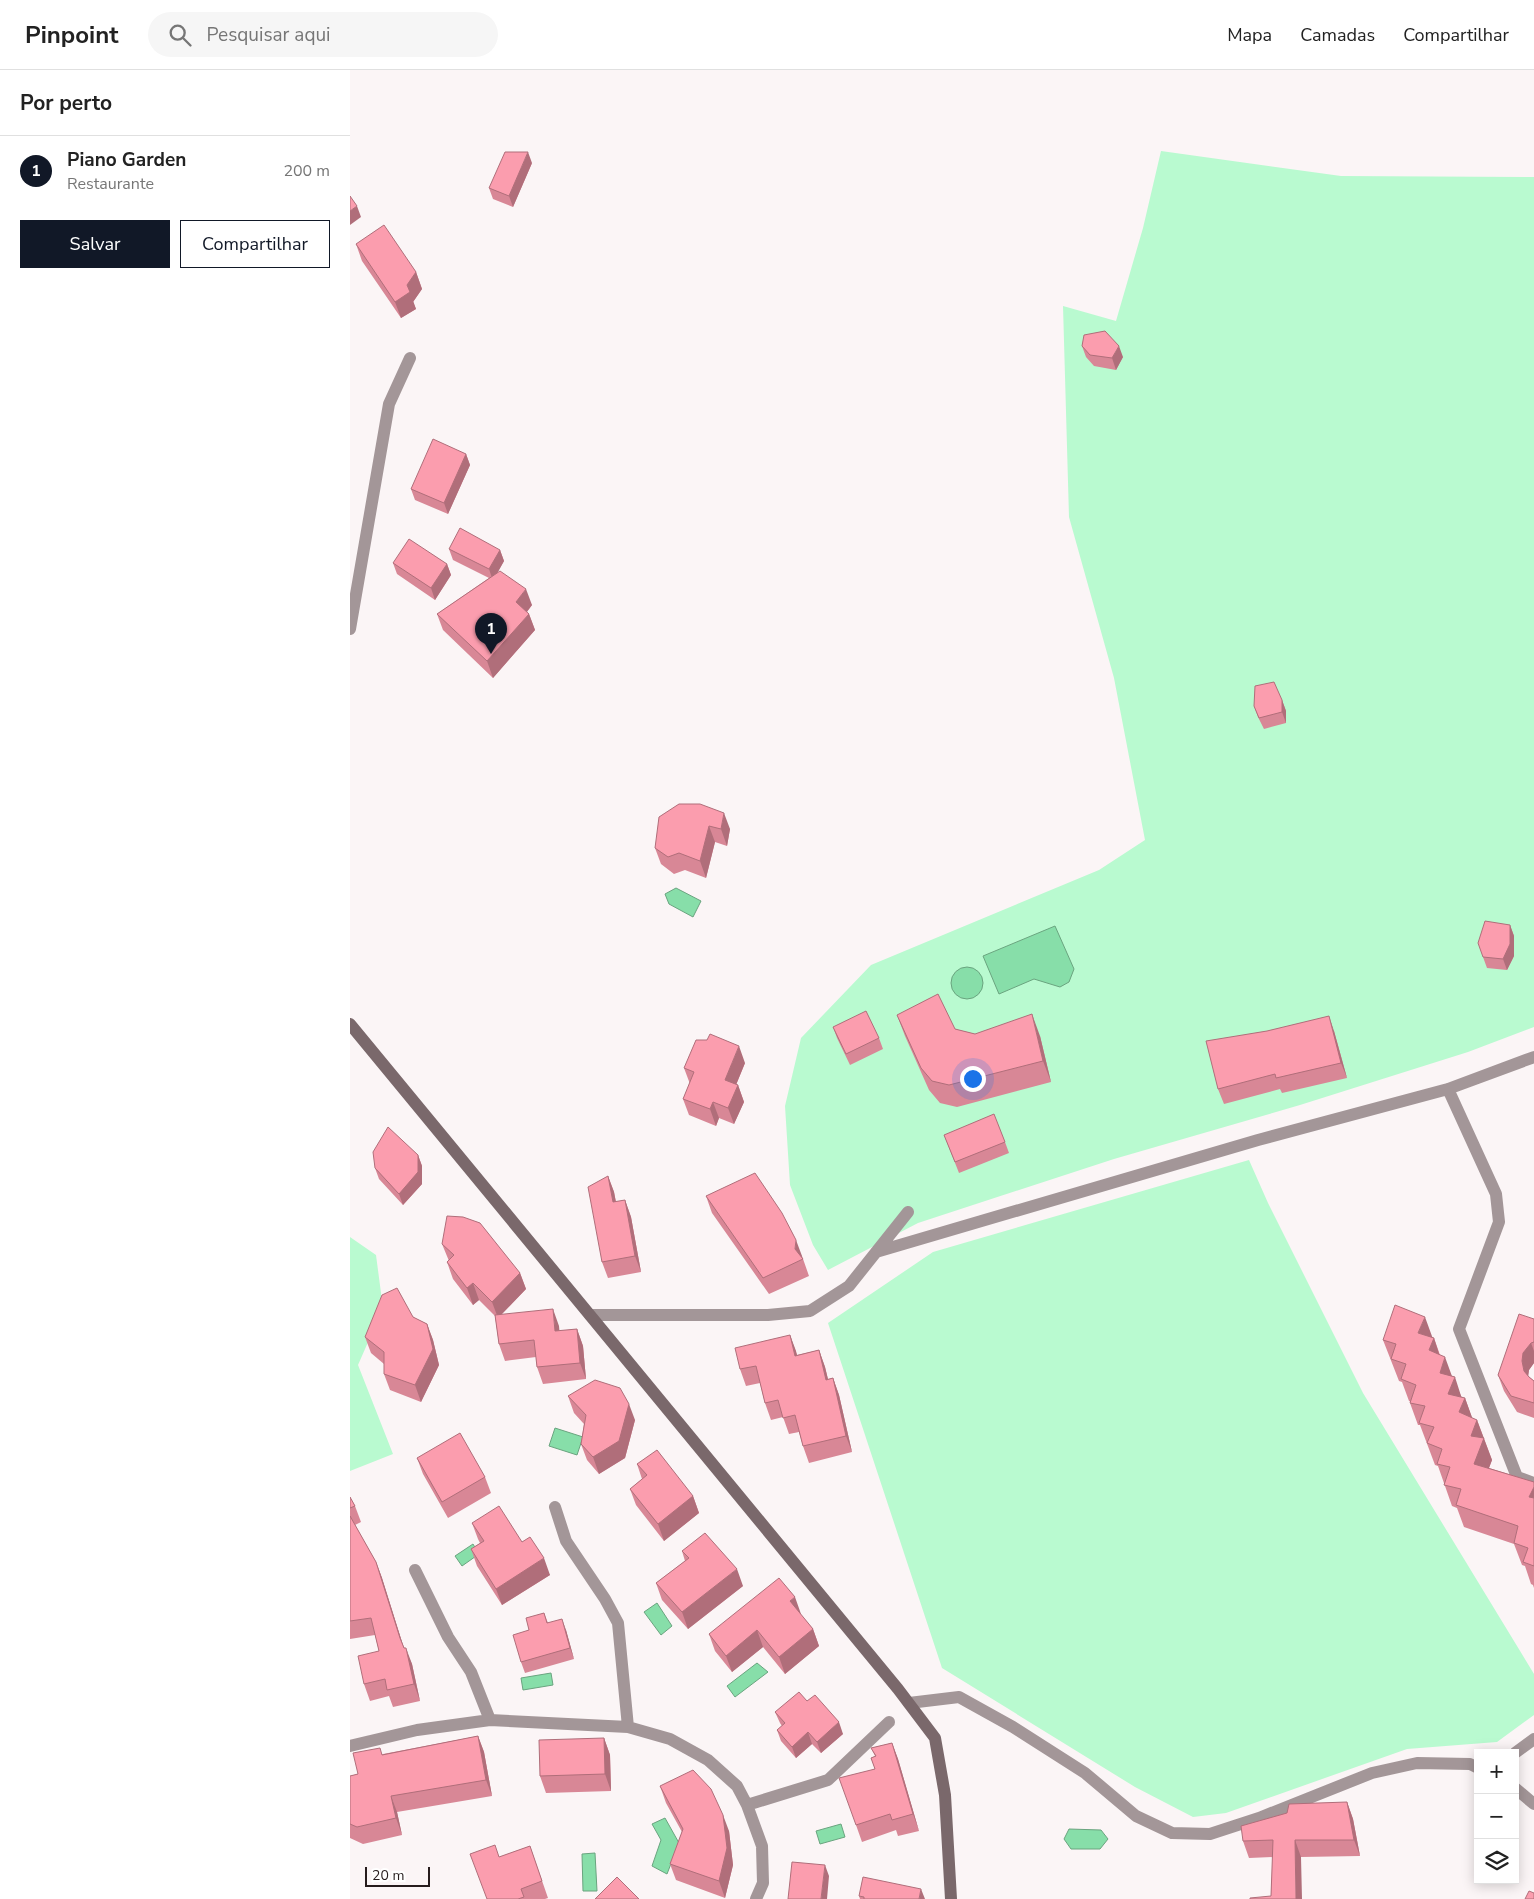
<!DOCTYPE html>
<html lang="pt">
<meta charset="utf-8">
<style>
:root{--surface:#fff;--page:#f6f6f6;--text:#222;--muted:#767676;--line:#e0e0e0;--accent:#111827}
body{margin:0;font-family:"Nunito Sans",sans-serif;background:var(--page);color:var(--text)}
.controls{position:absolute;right:15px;bottom:15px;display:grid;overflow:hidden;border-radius:0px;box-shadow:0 2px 12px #0003}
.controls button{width:45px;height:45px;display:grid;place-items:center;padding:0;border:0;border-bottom:1px solid var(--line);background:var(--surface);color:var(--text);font:25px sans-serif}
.scale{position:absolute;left:15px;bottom:12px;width:65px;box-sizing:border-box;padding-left:5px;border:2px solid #261c1d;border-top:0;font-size:14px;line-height:18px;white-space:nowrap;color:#261c1d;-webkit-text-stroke:4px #fff;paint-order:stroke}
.you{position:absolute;left:622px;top:1008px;width:18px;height:18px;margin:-12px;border:4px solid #fff;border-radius:50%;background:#1a73e8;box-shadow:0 0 0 8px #1a73e833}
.badge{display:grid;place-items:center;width:32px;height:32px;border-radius:50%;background:var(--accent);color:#fff;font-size:16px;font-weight:700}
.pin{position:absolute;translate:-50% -41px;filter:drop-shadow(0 1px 2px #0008)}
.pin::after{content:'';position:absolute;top:26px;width:18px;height:15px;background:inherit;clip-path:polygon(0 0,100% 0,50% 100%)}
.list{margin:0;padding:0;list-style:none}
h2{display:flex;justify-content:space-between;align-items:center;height:65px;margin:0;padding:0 20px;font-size:21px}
h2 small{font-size:16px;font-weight:400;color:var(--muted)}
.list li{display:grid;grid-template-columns:32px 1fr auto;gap:15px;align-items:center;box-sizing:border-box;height:70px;padding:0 20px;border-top:1px solid var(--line)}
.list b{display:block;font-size:19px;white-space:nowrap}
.list p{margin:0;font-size:16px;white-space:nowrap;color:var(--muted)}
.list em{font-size:16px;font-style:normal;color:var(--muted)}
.actions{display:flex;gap:10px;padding:15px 20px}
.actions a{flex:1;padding:11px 0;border:1px solid var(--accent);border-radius:0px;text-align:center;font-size:18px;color:var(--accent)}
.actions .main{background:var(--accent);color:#fff}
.icon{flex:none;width:28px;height:28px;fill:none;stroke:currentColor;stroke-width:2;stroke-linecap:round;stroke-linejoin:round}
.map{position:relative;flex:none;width:1184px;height:1829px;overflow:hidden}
header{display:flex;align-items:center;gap:30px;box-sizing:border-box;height:70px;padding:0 25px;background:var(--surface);border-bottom:1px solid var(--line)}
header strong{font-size:24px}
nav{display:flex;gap:28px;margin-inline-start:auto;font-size:18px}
.search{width:350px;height:45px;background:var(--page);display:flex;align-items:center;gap:12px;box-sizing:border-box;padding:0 18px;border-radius:28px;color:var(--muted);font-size:19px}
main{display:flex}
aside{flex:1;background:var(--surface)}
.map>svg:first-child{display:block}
.green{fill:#b9fad0}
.water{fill:#87dea9;stroke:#6aa47f}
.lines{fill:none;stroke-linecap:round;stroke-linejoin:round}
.street{stroke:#a39698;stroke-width:12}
.secondary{stroke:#7a686b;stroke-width:12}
.wall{fill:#d88796}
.shaded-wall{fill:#b06e7a}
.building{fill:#fb9dae;stroke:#b06e7a}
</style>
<header>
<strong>Pinpoint</strong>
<div class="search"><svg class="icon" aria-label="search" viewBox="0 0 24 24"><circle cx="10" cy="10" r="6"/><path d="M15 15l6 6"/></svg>Pesquisar aqui</div>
<nav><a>Mapa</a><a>Camadas</a><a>Compartilhar</a></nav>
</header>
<main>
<aside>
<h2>Por perto<small></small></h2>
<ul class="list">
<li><span class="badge">1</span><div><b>Piano Garden</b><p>Restaurante</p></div><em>200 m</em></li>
</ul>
<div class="actions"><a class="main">Salvar</a><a>Compartilhar</a></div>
</aside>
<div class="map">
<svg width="1184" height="1829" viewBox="0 0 1184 1829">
<rect width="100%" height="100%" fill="#fbf5f6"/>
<!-- green -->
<path class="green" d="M 811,81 L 991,106 L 1184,107 L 1184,957 L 1118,982 L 950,1035 L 764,1089 L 568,1153 L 478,1200 L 463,1175 L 440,1115 L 435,1036 L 451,968 L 521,895 L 749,800 L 795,770 L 764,608 L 719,447 L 713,236 L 766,251 L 793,158 Z
M 899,1090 L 918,1133 L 1013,1323 L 1184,1604 L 1184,1645 L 1147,1672 L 1057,1679 L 876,1743 L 843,1747 L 785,1717 L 592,1598 L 478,1253 L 583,1182 Z
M 0,1167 L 26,1185 L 33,1238 L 8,1295 L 43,1384 L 0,1401 Z"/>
<!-- water -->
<path class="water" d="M 326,818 L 351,831 L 343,847 L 319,834 L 315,824 Z
M 705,856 L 724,899 L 719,912 L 710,917 L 684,909 L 649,924 L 633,886 Z
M601 913a16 16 0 1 1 32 0a16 16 0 1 1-32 0Z
M 205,1358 L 233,1367 L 227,1385 L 199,1376 Z
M 123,1474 L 129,1484 L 112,1496 L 105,1486 Z
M 307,1533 L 322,1556 L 311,1565 L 294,1542 Z
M 407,1593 L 418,1602 L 385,1627 L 377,1616 Z
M 201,1603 L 203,1615 L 173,1620 L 171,1608 Z
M 315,1748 L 329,1773 L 317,1804 L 302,1796 L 311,1770 L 302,1754 Z
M 491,1754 L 495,1767 L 470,1774 L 466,1761 Z
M 719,1759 L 751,1760 L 758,1769 L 750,1779 L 721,1779 L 714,1769 Z
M 245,1783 L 247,1821 L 233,1821 L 232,1784 Z"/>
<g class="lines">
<!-- street -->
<path class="street" d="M 0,559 L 39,334 L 60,288
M 1098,1019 L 1146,1124 L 1149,1152 L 1109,1259 L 1167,1407 L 1184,1413
M 526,1182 L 908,1070 L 1098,1019 L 1184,987
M 240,1245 L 418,1245 L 460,1241 L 499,1216 L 558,1142
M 205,1437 L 216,1471 L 255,1529 L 268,1553 L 278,1657
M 65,1500 L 98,1567 L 121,1602 L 140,1650
M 559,1633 L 609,1627 L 663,1657 L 735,1703 L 786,1746 L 822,1763 L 860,1764 L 909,1748 L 1022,1703 L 1067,1693 L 1120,1694 L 1128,1698
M 0,1676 L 67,1660 L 140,1650 L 278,1657 L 320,1669 L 358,1690 L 387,1716 L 397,1735 L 412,1776 L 413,1813 L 406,1829
M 1165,1683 L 1184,1669
M 1165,1718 L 1184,1734
M 397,1735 L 478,1710 L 539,1652"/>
<!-- secondary -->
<path class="secondary" d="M 0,954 L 548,1619 L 585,1668 L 595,1725 L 601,1829"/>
</g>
<!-- wall -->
<path class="wall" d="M 182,93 L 163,137 L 143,129 L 139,118 Z
M 6,174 L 66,202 L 72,219 L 63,232 L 66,239 L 51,248 L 12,191 Z
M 732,276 L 773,287 L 766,300 L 744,296 L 736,287 Z
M 116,384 L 120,395 L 98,444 L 65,430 L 61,419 Z
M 99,479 L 150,480 L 154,491 L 147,503 L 182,535 L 177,542 L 179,544 L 185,560 L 143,608 L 93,560 L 87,544 L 139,508 L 103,490 Z
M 43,493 L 97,494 L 101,505 L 85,530 L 47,504 Z
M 932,630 L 936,641 L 936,653 L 914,659 L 908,647 L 904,636 Z
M 329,734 L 380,759 L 377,776 L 365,772 L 356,808 L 335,800 L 324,804 L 311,794 L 305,778 Z
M 1160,855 L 1164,866 L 1164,886 L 1157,900 L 1137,898 L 1133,887 Z
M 547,945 L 625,964 L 690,966 L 701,1012 L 607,1037 L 590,1033 L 579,1020 L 555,966 Z
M 483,957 L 529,968 L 533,979 L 500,995 L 487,968 Z
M 917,961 L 984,961 L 997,1008 L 932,1023 L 930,1019 L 874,1034 L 868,1019 Z
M 395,993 L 386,1015 L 388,1015 L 394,1032 L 384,1054 L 369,1048 L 366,1056 L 339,1045 L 333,1029 L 340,1014 L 334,998 Z
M 594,1065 L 655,1072 L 659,1083 L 609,1103 Z
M 68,1085 L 72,1096 L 72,1114 L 53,1135 L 29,1109 L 25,1098 Z
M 258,1106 L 264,1122 L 266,1132 L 275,1130 L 281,1147 L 291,1202 L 258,1208 L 252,1192 Z
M 356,1126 L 452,1186 L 459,1206 L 419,1224 L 362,1143 Z
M 92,1174 L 170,1203 L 176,1219 L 151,1245 L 209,1256 L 209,1261 L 227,1259 L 233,1276 L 236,1309 L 193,1314 L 187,1297 L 186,1287 L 155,1291 L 149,1274 L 145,1246 L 129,1230 L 123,1235 L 103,1209 L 97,1192 L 99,1191 Z
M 63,1247 L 77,1254 L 83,1270 L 89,1295 L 71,1332 L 40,1320 L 34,1304 L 34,1294 L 21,1283 L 15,1267 Z
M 1184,1249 L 1184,1293 L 1179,1300 L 1178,1306 L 1184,1311 L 1184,1348 L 1167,1342 L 1154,1321 L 1148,1305 Z
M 440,1265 L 447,1285 L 469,1280 L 475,1297 L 478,1309 L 483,1308 L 489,1325 L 502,1382 L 459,1393 L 453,1376 L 449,1362 L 439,1364 L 433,1347 L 421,1350 L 415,1333 L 410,1313 L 396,1316 L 390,1299 Z
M 1082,1268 L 1084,1268 L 1090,1285 L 1102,1307 L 1112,1328 L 1115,1328 L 1122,1348 L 1127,1350 L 1142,1390 L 1139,1398 L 1184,1412 L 1184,1518 L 1183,1515 L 1181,1514 L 1175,1496 L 1172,1495 L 1164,1474 L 1114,1457 L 1107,1438 L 1102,1436 L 1088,1396 L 1085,1395 L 1070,1355 L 1068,1355 L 1060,1333 L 1061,1332 L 1059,1331 L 1052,1312 L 1049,1311 L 1033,1270 Z
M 218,1326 L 285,1350 L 275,1388 L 249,1404 L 237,1390 L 231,1374 L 234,1354 L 224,1343 Z
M 67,1388 L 135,1407 L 141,1423 L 98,1448 L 73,1404 Z
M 287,1394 L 343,1426 L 349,1443 L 314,1471 L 286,1435 L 280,1419 L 292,1409 Z
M 0,1427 L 5,1436 L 11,1452 L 5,1455 L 26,1492 L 32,1508 L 53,1575 L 62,1594 L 70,1631 L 43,1637 L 39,1626 L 20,1631 L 14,1614 L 29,1581 L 25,1565 L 0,1569 Z
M 122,1453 L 172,1472 L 200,1505 L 152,1535 L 127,1496 L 121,1479 L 130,1473 L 128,1469 Z
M 332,1481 L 393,1516 L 338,1559 L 312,1530 L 306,1513 L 335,1491 Z
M 194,1543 L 198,1553 L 216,1560 L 224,1589 L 175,1603 L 171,1592 Z
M 450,1544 L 463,1559 L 469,1576 L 435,1604 L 413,1577 L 382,1602 L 365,1581 L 359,1564 Z
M 457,1631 L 493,1664 L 471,1683 L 462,1674 L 446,1688 L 431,1671 L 427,1660 L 432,1656 L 430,1653 L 425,1642 Z
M 128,1666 L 134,1682 L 142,1726 L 47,1742 L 52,1765 L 13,1774 L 0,1768 L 0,1706 L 8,1704 L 33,1684 Z
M 254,1668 L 260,1685 L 261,1721 L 196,1723 L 190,1706 Z
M 542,1673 L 548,1689 L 569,1761 L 548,1766 L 546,1760 L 512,1772 L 506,1755 L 525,1699 L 521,1688 L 525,1686 L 521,1678 Z
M 310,1716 L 379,1761 L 383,1795 L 375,1828 L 326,1810 L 320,1794 L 332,1762 L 316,1733 Z
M 997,1732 L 1003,1749 L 1010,1786 L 951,1787 L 921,1826 L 923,1787 L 899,1788 L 893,1771 Z
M 180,1776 L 198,1828 L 195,1829 L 137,1829 L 150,1787 Z
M 509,1826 L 575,1829 L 510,1829 Z"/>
<!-- shaded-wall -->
<path class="shaded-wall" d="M 178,82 L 182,93 L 163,137 L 159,126 Z
M 7,136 L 11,147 L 0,155 L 0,141 Z
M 66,202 L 72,219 L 63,232 L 57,215 Z
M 60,222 L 66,239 L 51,248 L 45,232 Z
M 769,276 L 773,287 L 766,300 L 762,288 Z
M 116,384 L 120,395 L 98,444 L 94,433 Z
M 150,480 L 154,491 L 143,511 L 139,499 Z
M 97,494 L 101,505 L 85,530 L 81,518 Z
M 176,519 L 182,535 L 172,548 L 166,532 Z
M 179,544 L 185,560 L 143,608 L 137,591 Z
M 932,630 L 936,641 L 936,653 L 932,642 Z
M 374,743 L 380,759 L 377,776 L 371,759 Z
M 359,756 L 365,772 L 356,808 L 350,791 Z
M 1160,855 L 1164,866 L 1164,886 L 1157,900 L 1153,889 Z
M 682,944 L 690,966 L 701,1012 L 693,991 Z
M 979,946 L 984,961 L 997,1008 L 991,993 Z
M 389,976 L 395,993 L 381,1027 L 375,1010 Z
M 388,1015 L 394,1032 L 384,1054 L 378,1038 Z
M 363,1032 L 369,1048 L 366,1056 L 360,1039 Z
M 68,1085 L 72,1096 L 72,1114 L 53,1135 L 49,1124 Z
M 258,1106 L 264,1122 L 269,1149 L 263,1132 Z
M 275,1130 L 281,1147 L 291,1202 L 285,1186 Z
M 446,1170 L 452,1186 L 451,1190 L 445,1179 Z
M 170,1203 L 176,1219 L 148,1248 L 142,1232 Z
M 123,1213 L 129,1230 L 123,1235 L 117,1218 Z
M 203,1239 L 209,1256 L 211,1278 L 205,1261 Z
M 1075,1247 L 1083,1269 L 1068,1263 Z
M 77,1254 L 83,1270 L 89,1295 L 71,1332 L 65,1315 Z
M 227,1259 L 233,1276 L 236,1309 L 230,1293 Z
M 440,1265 L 446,1281 L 451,1302 L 445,1286 Z
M 1084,1268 L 1091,1290 L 1079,1280 Z
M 1181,1273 L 1184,1281 L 1184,1293 L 1179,1300 L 1178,1307 L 1174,1301 L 1172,1291 L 1173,1283 Z
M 469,1280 L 475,1297 L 482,1326 L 476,1310 Z
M 1095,1287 L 1103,1309 L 1090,1303 Z
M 1105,1307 L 1112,1329 L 1098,1324 Z
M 483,1308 L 489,1325 L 502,1382 L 496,1366 Z
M 1115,1328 L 1123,1350 L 1109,1342 Z
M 279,1334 L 285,1350 L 275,1388 L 249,1404 L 243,1387 Z
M 1127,1350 L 1142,1390 L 1132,1416 L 1124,1394 L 1121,1366 Z
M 1184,1417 L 1184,1439 L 1179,1427 Z
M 343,1426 L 349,1443 L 314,1471 L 308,1454 Z
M 194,1488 L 200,1505 L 152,1535 L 146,1519 Z
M 26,1492 L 32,1508 L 56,1585 L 50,1568 Z
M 387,1499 L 393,1516 L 338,1559 L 332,1542 Z
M 445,1527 L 451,1544 L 446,1547 L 440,1531 Z
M 212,1549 L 216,1560 L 224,1589 L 220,1578 Z
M 463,1559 L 469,1576 L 435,1604 L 429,1587 Z
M 407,1560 L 413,1577 L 382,1602 L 376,1586 Z
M 56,1578 L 62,1594 L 70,1631 L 64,1614 Z
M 489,1652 L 493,1664 L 471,1683 L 467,1672 Z
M 458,1662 L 462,1674 L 446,1688 L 442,1677 Z
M 128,1666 L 134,1682 L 142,1726 L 136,1710 Z
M 254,1668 L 260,1685 L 261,1721 L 255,1704 Z
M 542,1673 L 548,1689 L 569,1761 L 563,1744 Z
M 41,1726 L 47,1742 L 52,1765 L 46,1748 Z
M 997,1732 L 1003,1749 L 1010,1786 L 1004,1770 Z
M 373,1745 L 379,1761 L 383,1795 L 375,1828 L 369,1811 Z
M 945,1770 L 951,1787 L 952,1829 L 946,1829 Z
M 475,1795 L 479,1806 L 477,1829 L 471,1829 Z
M 571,1819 L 575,1829 L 569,1829 Z"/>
<!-- building -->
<path class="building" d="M 155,82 L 178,82 L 159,126 L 139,118 Z
M 0,126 L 7,136 L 0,141 Z
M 34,155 L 66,202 L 57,215 L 60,222 L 45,232 L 6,174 Z
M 755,261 L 769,276 L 762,288 L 740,285 L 732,276 L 734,265 Z
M 83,369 L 116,384 L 94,433 L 61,419 Z
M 110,458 L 150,480 L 139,499 L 99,479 Z
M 59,469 L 97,494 L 81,518 L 43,493 Z
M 150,501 L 176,519 L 166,532 L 179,544 L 137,591 L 87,544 Z
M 924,612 L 932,630 L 932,642 L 909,648 L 904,636 L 905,616 Z
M 329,734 L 350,734 L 374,743 L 371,759 L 359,756 L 350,791 L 329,783 L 318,787 L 305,778 L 309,747 Z
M 1135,851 L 1160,855 L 1160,874 L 1153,889 L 1133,887 L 1128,873 Z
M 588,924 L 605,959 L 625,964 L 682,944 L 693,991 L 599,1015 L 582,1011 L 571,998 L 547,945 Z
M 516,941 L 529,968 L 496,984 L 483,957 Z
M 979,946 L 991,993 L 926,1008 L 925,1004 L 868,1019 L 856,971 L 917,961 Z
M 360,964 L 389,976 L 375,1010 L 388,1015 L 378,1038 L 363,1032 L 360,1039 L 333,1029 L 344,1002 L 334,998 L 346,970 L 357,970 Z
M 644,1044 L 655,1072 L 605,1092 L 594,1065 Z
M 38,1057 L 68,1085 L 68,1102 L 49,1124 L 25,1098 L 23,1082 Z
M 405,1103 L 432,1143 L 446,1170 L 445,1179 L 453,1189 L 413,1208 L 356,1126 Z
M 258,1106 L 263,1132 L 275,1130 L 285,1186 L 252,1192 L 238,1117 Z
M 97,1146 L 113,1147 L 130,1153 L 170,1203 L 142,1232 L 123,1213 L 117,1218 L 97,1192 L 104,1185 L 92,1174 Z
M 47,1218 L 63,1247 L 77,1254 L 83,1279 L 65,1315 L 34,1304 L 34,1282 L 15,1267 L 32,1225 Z
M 1045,1235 L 1075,1247 L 1068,1263 L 1084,1268 L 1079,1280 L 1095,1287 L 1090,1303 L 1105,1307 L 1098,1324 L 1115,1328 L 1109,1342 L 1127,1350 L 1121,1366 L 1134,1368 L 1124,1394 L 1184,1412 L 1184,1417 L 1179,1427 L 1184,1428 L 1184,1496 L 1173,1492 L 1178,1478 L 1164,1473 L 1168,1456 L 1106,1435 L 1111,1419 L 1094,1415 L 1100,1397 L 1087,1394 L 1092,1379 L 1077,1373 L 1084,1357 L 1069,1353 L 1075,1336 L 1060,1333 L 1066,1315 L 1051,1309 L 1056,1294 L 1041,1289 L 1046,1274 L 1033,1270 Z
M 203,1239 L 205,1261 L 227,1259 L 230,1293 L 187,1297 L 184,1270 L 149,1274 L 145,1245 Z
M 1169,1244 L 1184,1249 L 1184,1272 L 1181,1273 L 1173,1283 L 1172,1291 L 1174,1301 L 1179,1307 L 1184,1311 L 1184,1333 L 1161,1326 L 1148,1305 Z
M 440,1265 L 445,1286 L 469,1280 L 476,1310 L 483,1308 L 496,1366 L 453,1376 L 445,1345 L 433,1348 L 428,1330 L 415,1333 L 406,1296 L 390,1299 L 385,1278 Z
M 245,1310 L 270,1318 L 279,1334 L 269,1371 L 243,1387 L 231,1374 L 236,1345 L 218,1326 Z
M 110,1363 L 135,1407 L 92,1432 L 67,1388 Z
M 307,1380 L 343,1426 L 308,1454 L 280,1419 L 297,1405 L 287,1394 Z
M 0,1427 L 5,1436 L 0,1438 Z
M 149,1436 L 172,1472 L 180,1467 L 194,1488 L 146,1519 L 121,1479 L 134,1471 L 122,1453 Z
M 0,1446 L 26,1492 L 50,1568 L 54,1578 L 56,1578 L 64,1614 L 37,1620 L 35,1609 L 14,1614 L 8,1586 L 29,1581 L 21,1548 L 0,1551 Z
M 355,1463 L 387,1499 L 332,1542 L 306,1513 L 339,1488 L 332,1481 Z
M 429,1508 L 445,1527 L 440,1531 L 463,1559 L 429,1587 L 407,1560 L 376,1586 L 359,1564 Z
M 194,1543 L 197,1553 L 212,1549 L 220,1578 L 171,1592 L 163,1565 L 179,1560 L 176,1548 Z
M 449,1622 L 457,1631 L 465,1625 L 489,1652 L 467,1672 L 458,1662 L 442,1677 L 427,1660 L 435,1653 L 425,1642 Z
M 128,1666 L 136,1710 L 41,1726 L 46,1748 L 7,1757 L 0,1754 L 0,1706 L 8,1704 L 3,1683 L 30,1678 L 32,1685 Z
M 254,1668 L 255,1704 L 190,1706 L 189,1670 Z
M 542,1673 L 563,1744 L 542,1750 L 540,1744 L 506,1755 L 489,1708 L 525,1699 L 521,1688 L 526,1686 L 521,1678 Z
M 343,1700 L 361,1719 L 373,1745 L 377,1778 L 369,1811 L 320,1794 L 333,1759 L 310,1716 Z
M 997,1732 L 1004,1770 L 945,1770 L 946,1829 L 900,1829 L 900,1828 L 921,1826 L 923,1770 L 893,1771 L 891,1756 L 937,1743 L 939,1734 Z
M 145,1775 L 149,1787 L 180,1776 L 192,1811 L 171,1819 L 174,1827 L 168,1829 L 137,1829 L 120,1784 Z
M 442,1792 L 475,1795 L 471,1829 L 438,1829 Z
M 267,1807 L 289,1829 L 245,1829 Z
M 513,1807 L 571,1819 L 569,1829 L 514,1829 L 514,1827 L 509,1826 Z
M 1179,1821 L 1184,1823 L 1184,1829 L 1175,1829 Z"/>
</svg>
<div class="controls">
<button>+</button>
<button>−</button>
<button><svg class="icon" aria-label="layers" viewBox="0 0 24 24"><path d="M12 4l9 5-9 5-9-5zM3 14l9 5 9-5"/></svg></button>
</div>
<div class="scale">20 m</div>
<div class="you"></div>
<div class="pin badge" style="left:141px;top:584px">1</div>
</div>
</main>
